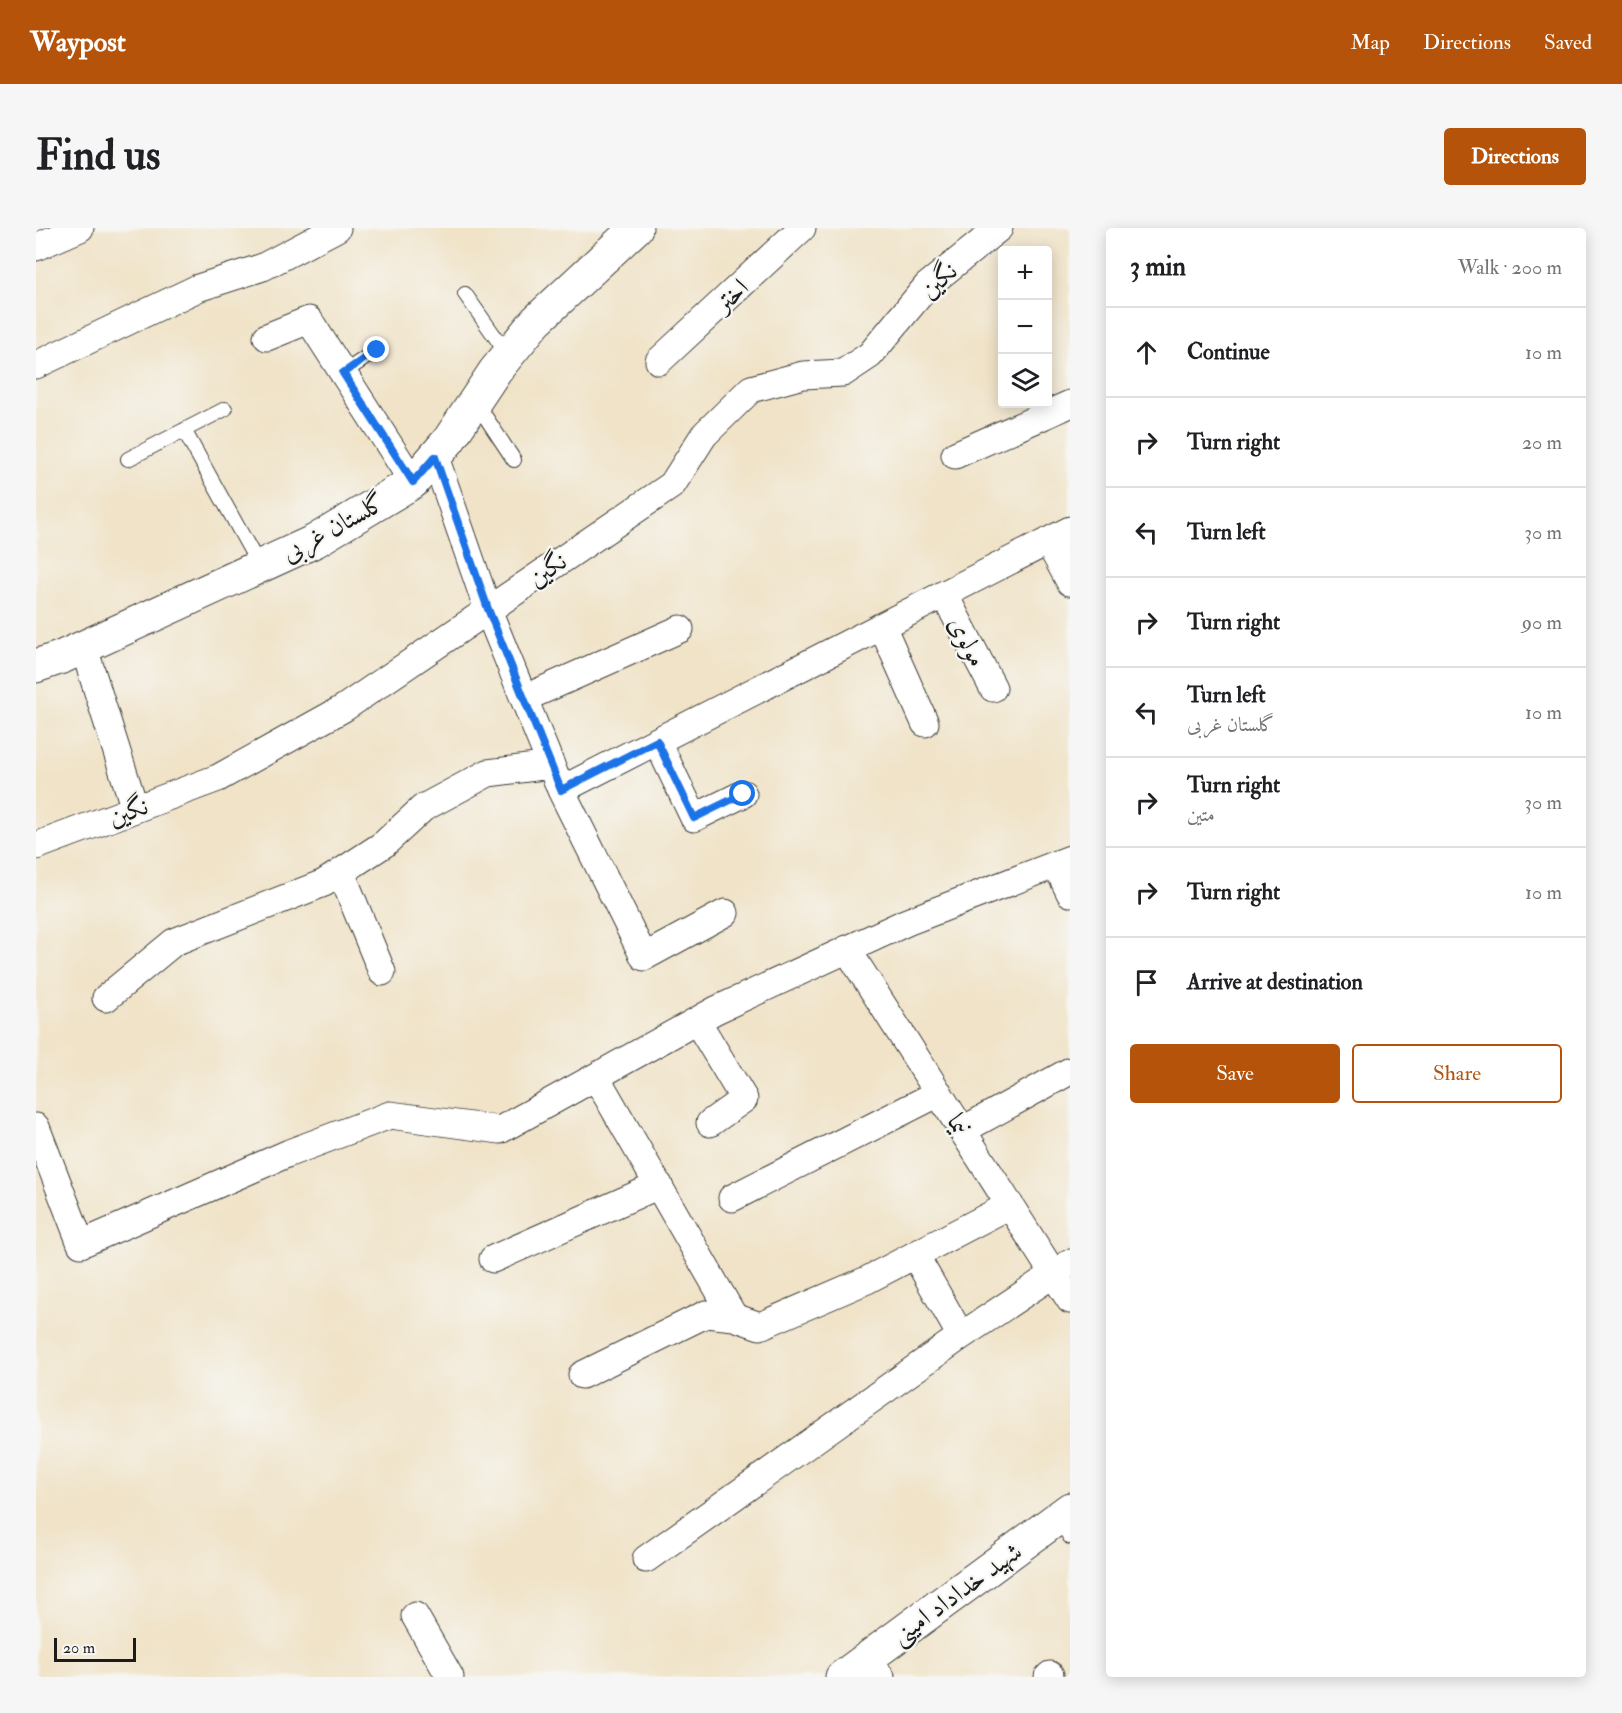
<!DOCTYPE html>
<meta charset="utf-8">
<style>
:root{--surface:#fff;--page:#f6f6f6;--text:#202124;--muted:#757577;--line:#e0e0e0;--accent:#b45309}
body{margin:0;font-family:"IM FELL Double Pica",Amiri,serif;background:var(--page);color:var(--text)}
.controls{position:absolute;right:18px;top:18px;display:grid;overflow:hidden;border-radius:6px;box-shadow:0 3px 15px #0003}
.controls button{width:54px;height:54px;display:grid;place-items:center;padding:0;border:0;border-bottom:2px solid var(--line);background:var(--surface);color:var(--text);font:30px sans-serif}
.scale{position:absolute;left:18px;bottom:15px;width:82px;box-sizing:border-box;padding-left:6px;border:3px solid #1c1c1c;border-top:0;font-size:16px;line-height:21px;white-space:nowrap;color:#1c1c1c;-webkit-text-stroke:4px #f6f6f2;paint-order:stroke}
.stop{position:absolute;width:18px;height:18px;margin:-14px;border:4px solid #1a73e8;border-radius:50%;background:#fff}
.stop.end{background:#1a73e8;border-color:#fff;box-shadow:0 2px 6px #0008}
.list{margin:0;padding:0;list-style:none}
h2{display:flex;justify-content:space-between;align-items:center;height:78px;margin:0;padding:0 24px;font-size:26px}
h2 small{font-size:20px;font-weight:400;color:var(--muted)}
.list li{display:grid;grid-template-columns:39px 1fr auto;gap:18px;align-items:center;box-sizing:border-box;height:90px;padding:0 24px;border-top:2px solid var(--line)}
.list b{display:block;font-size:22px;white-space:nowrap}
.list p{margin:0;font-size:20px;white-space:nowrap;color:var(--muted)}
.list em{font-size:20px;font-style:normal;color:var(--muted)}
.actions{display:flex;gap:12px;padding:18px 24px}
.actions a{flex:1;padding:14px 0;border:2px solid var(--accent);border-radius:6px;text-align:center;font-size:21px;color:var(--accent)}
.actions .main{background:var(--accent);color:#fff}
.icon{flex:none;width:33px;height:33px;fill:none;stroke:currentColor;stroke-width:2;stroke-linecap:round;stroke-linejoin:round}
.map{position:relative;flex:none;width:1034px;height:1449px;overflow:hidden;border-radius:6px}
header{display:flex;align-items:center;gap:36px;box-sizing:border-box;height:84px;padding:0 30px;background:var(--accent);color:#fff}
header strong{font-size:28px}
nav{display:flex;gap:33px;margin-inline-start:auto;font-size:21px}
.intro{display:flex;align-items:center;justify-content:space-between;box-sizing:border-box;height:144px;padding:0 36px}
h1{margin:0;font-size:42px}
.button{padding:15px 27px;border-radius:6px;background:var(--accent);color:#fff;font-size:21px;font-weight:700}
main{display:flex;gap:36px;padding:0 36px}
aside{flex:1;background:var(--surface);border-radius:6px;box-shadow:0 3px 15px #0003}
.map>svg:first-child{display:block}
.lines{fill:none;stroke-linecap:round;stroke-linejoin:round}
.service-casing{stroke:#3c3a36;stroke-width:16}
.minor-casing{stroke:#3c3a36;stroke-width:29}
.tertiary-casing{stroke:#3c3a36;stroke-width:35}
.service{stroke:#fff;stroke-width:14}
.minor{stroke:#fff;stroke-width:27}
.tertiary{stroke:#fff;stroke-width:33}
.route{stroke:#1a73e8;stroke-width:8}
.labels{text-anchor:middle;stroke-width:4.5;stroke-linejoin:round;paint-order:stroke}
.street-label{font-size:26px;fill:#1c1c1c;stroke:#f6f6f2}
</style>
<header>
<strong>Waypost</strong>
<nav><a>Map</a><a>Directions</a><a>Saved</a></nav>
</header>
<div class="intro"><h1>Find us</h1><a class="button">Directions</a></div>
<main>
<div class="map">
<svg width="1034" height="1449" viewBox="0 0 1034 1449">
<rect width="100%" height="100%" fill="#f6f6f2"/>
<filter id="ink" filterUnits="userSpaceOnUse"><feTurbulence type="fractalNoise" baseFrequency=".0167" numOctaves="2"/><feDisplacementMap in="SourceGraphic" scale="12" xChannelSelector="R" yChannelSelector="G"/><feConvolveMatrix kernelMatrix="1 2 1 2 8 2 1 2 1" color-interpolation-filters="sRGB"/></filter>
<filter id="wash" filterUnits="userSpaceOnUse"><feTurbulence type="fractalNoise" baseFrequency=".008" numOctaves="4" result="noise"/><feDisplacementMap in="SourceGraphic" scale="24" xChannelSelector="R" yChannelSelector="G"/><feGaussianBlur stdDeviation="1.35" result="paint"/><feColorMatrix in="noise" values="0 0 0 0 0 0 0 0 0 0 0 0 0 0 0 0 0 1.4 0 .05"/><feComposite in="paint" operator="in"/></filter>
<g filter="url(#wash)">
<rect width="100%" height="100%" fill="#f0e3c8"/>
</g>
<g filter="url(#ink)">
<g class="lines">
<defs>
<path id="service" d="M 429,66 L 472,127
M 307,145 L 341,122
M 439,173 L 478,232
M 148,202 L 224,339
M 92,231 L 189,181
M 1022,1290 L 1034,1309"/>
<path id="minor" d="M 0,19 L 44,0
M 231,109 L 273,92 L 377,254
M 623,133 L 766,0
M 0,137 L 162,60 L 227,39 L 301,0
M 919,227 L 1034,176
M 399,229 L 452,382 L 525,562 L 608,729 L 689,685
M 1012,313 L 1034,354
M 908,366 L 957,460
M 846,398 L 889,495
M 48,420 L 99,581
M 489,470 L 644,401
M 621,513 L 658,590 L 707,566
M 525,562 L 1034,302
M 0,618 L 182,550 L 308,480 L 636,257 L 668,207 L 715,161 L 767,147 L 807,145 L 834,127 L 891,58 L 963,0
M 1020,636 L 1034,665
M 305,644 L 346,744
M 811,721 L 1034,1072
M 70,770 L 138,714 L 288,655 L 348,616 L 387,580 L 452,545 L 515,537
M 661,793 L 708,871 L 674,895
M 560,849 L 698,1089
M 0,899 L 45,1016 L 253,925 L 354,887 L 464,902 L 680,782 L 871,694 L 1034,631
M 927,902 L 1034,843
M 696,970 L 903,865
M 879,1027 L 925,1108
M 457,1031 L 623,957
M 546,1147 L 670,1086 L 698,1089 L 724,1098 L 831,1052 L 974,977
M 610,1331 L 925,1108 L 1034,1035
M 379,1388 L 414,1449
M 830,1431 L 845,1449
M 1012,1449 L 1014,1447"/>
<path id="tertiary" d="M 0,438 L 26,429 L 279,313 L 377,254 L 413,212 L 459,143 L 500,93 L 600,0
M 806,1449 L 1034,1281"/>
</defs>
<!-- service casing -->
<use href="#service" class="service-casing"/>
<!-- minor casing -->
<use href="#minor" class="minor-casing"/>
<!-- tertiary casing -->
<use href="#tertiary" class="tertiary-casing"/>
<!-- service -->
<use href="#service" class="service"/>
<!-- minor -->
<use href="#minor" class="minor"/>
<!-- tertiary -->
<use href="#tertiary" class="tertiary"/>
</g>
</g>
<g class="lines" filter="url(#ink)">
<!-- route -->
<path class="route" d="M 341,122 L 307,145 L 377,254 L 399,229 L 452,381 L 525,562 L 621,513 L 658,590 L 707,566"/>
</g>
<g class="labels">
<!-- street labels -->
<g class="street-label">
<text transform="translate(902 52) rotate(-42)" y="9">نگین</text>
<text transform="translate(695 67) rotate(-43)" y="9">اختر</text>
<text transform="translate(297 299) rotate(-29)" y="9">گلستان غربی</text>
<text transform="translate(511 341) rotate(-34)" y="9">نگین</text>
<text transform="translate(932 413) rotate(63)" y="9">مولوی</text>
<text transform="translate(92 583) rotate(-20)" y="9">نگین</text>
<text transform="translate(923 896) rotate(58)" y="9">نیما</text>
<text transform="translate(920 1365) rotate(-36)" y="9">شهید خداداد امینی</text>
</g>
</g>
</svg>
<div class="controls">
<button>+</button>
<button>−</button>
<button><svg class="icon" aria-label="layers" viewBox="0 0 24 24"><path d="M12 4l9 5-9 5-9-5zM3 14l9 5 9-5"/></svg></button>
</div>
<div class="scale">20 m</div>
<div class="stop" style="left:707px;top:566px"></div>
<div class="stop end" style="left:341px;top:122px"></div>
</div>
<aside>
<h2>3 min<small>Walk · 200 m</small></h2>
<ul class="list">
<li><svg class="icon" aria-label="ahead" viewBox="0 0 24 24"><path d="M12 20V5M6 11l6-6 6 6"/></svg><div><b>Continue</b></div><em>10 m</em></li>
<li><svg class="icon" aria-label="right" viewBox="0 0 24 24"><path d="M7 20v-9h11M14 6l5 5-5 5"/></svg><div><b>Turn right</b></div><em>20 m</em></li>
<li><svg class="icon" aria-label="left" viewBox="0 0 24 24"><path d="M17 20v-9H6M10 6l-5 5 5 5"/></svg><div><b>Turn left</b></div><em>30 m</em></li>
<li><svg class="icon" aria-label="right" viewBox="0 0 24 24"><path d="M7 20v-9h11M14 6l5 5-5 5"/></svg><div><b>Turn right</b></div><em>90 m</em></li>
<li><svg class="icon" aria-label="left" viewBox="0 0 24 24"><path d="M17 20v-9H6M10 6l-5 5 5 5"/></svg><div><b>Turn left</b><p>گلستان غربی</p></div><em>10 m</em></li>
<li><svg class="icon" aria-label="right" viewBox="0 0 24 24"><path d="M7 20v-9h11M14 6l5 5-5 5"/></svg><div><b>Turn right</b><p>متین</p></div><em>30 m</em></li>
<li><svg class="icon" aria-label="right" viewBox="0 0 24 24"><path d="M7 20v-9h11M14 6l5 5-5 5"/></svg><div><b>Turn right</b></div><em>10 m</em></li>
<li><svg class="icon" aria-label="arrive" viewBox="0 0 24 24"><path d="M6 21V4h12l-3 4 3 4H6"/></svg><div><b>Arrive at destination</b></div></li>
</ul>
<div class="actions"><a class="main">Save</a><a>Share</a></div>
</aside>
</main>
